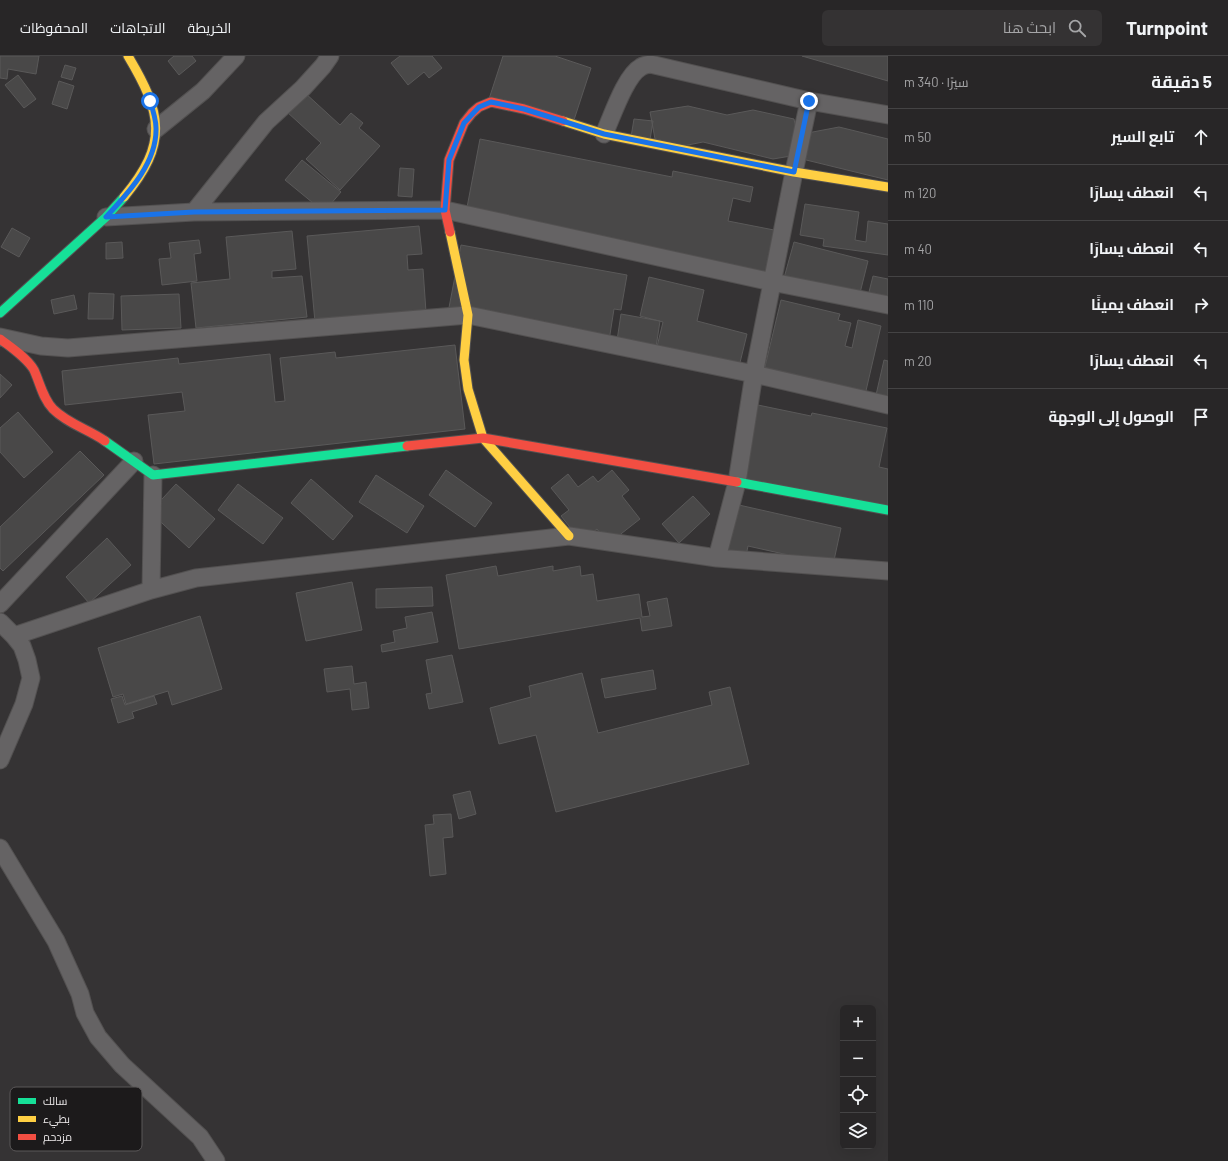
<!DOCTYPE html>
<html lang="ar">
<meta charset="utf-8">
<style>
:root{--surface:#282627;--page:#343233;--text:#f1f3f6;--muted:#a5a5a7;--line:#444344}
body{margin:0;font-family:Barlow,Cairo,sans-serif;background:var(--page);color:var(--text);direction:rtl}
.controls{position:absolute;right:12px;bottom:12px;display:grid;overflow:hidden;border-radius:6px;box-shadow:0 4px 16px #0002}
.controls button{width:36px;height:36px;display:grid;place-items:center;padding:0;border:0;border-bottom:1px solid var(--line);background:var(--surface);color:var(--text);font:20px sans-serif}
.stop{position:absolute;width:12px;height:12px;margin:-9px;border:3px solid #1a73e8;border-radius:50%;background:#fff}
.stop.end{background:#1a73e8;border-color:#fff;box-shadow:0 1px 4px #0008}
.list{margin:0;padding:0;list-style:none}
h2{display:flex;justify-content:space-between;align-items:center;height:52px;margin:0;padding:0 16px;font-size:17px}
h2 small{font-size:13px;font-weight:400;color:var(--muted)}
.list li{display:grid;grid-template-columns:26px 1fr auto;gap:12px;align-items:center;box-sizing:border-box;height:56px;padding:0 16px;border-top:1px solid var(--line)}
.list b{display:block;font-size:15px;white-space:nowrap}
.list em{font-size:13px;font-style:normal;color:var(--muted)}
.icon{flex:none;width:22px;height:22px;fill:none;stroke:currentColor;stroke-width:2;stroke-linecap:round;stroke-linejoin:round}
.map{position:relative;flex:none;width:888px;height:1105px;overflow:hidden;direction:ltr}
header{display:flex;align-items:center;gap:24px;box-sizing:border-box;height:56px;padding:0 20px;background:var(--surface);border-bottom:1px solid var(--line)}
header strong{font-size:19px}
nav{display:flex;gap:22px;margin-inline-start:auto;font-size:14px}
.search{width:280px;height:36px;background:var(--page);display:flex;align-items:center;gap:10px;box-sizing:border-box;padding:0 14px;border-radius:6px;color:var(--muted);font-size:15px}
main{display:flex}
aside{flex:1;background:var(--surface)}
.map>svg:first-child{display:block}
.building{fill:#494848;stroke:#5a5959}
.lines{fill:none;stroke-linecap:round;stroke-linejoin:round}
.street-casing{stroke:#535151;stroke-width:19}
.fast-casing{stroke:#535151;stroke-width:11}
.slow-casing{stroke:#535151;stroke-width:11}
.jam-casing{stroke:#535151;stroke-width:11}
.street{stroke:#656364;stroke-width:17}
.fast{stroke:#16e098;stroke-width:9}
.slow{stroke:#ffcf43;stroke-width:9}
.jam{stroke:#f24e42;stroke-width:9}
.route{stroke:#1a73e8;stroke-width:5}
.key{fill:#1c1a1b;stroke:#5b5859;stroke-width:1}
.key-label{font-size:11px;fill:#edeaeb}
</style>
<header>
<strong>Turnpoint</strong>
<div class="search"><svg class="icon" aria-label="search" viewBox="0 0 24 24"><circle cx="10" cy="10" r="6"/><path d="M15 15l6 6"/></svg>ابحث هنا</div>
<nav><a>الخريطة</a><a>الاتجاهات</a><a>المحفوظات</a></nav>
</header>
<main>
<aside>
<h2>5 دقيقة<small>سيرًا · 340 m</small></h2>
<ul class="list">
<li><svg class="icon" aria-label="ahead" viewBox="0 0 24 24"><path d="M12 20V5M6 11l6-6 6 6"/></svg><div><b>تابع السير</b></div><em>50 m</em></li>
<li><svg class="icon" aria-label="left" viewBox="0 0 24 24"><path d="M17 20v-9H6M10 6l-5 5 5 5"/></svg><div><b>انعطف يسارًا</b></div><em>120 m</em></li>
<li><svg class="icon" aria-label="left" viewBox="0 0 24 24"><path d="M17 20v-9H6M10 6l-5 5 5 5"/></svg><div><b>انعطف يسارًا</b></div><em>40 m</em></li>
<li><svg class="icon" aria-label="right" viewBox="0 0 24 24"><path d="M7 20v-9h11M14 6l5 5-5 5"/></svg><div><b>انعطف يمينًا</b></div><em>110 m</em></li>
<li><svg class="icon" aria-label="left" viewBox="0 0 24 24"><path d="M17 20v-9H6M10 6l-5 5 5 5"/></svg><div><b>انعطف يسارًا</b></div><em>20 m</em></li>
<li><svg class="icon" aria-label="arrive" viewBox="0 0 24 24"><path d="M6 21V4h12l-3 4 3 4H6"/></svg><div><b>الوصول إلى الوجهة</b></div></li>
</ul>
</aside>
<div class="map">
<svg width="888" height="1105" viewBox="0 0 888 1105">
<rect width="100%" height="100%" fill="#353334"/>
<!-- building -->
<path class="building" d="M 0,0 L 39,0 L 36,18 L 8,13 L 7,23 L 0,22 Z
M 174,0 L 192,0 L 196,5 L 179,19 L 168,5 Z
M 400,0 L 432,0 L 442,12 L 429,22 L 424,16 L 408,29 L 391,7 Z
M 503,0 L 555,0 L 591,12 L 572,70 L 489,43 Z
M 802,0 L 888,0 L 888,25 Z
M 65,9 L 76,12 L 72,24 L 61,21 Z
M 18,19 L 36,43 L 24,52 L 5,29 Z
M 59,25 L 74,30 L 67,53 L 52,48 Z
M 304,36 L 340,69 L 351,57 L 363,67 L 359,72 L 380,90 L 340,134 L 306,103 L 321,87 L 287,56 Z
M 688,50 L 727,59 L 753,54 L 794,63 L 797,79 L 839,71 L 888,83 L 888,124 L 798,102 L 797,99 L 773,103 L 703,86 L 683,90 L 655,83 L 650,56 Z
M 634,63 L 653,65 L 650,84 L 631,81 Z
M 480,83 L 672,121 L 673,115 L 753,131 L 750,146 L 733,142 L 728,165 L 774,174 L 765,222 L 465,162 Z
M 302,104 L 341,136 L 324,156 L 285,124 Z
M 400,112 L 414,113 L 412,141 L 398,140 Z
M 805,148 L 859,156 L 855,184 L 866,186 L 868,165 L 888,168 L 888,199 L 823,190 L 824,183 L 800,179 Z
M 419,170 L 422,198 L 407,199 L 408,214 L 423,213 L 426,256 L 315,266 L 307,180 Z
M 12,172 L 30,182 L 19,201 L 1,191 Z
M 292,175 L 296,213 L 272,215 L 272,222 L 302,220 L 307,261 L 196,272 L 191,227 L 230,223 L 226,181 Z
M 199,184 L 201,197 L 194,198 L 197,225 L 162,229 L 159,203 L 171,202 L 169,187 Z
M 122,186 L 123,202 L 106,203 L 106,187 Z
M 794,186 L 868,205 L 859,241 L 784,222 Z
M 461,189 L 627,219 L 621,254 L 614,253 L 608,291 L 447,262 Z
M 873,220 L 888,223 L 888,245 L 868,240 Z
M 649,221 L 704,234 L 697,265 L 747,278 L 736,323 L 654,303 L 663,266 L 640,260 Z
M 89,237 L 114,238 L 113,263 L 88,263 Z
M 179,238 L 181,272 L 122,274 L 121,240 Z
M 74,239 L 77,253 L 54,258 L 51,244 Z
M 781,244 L 840,258 L 838,264 L 851,267 L 845,290 L 852,292 L 858,264 L 881,270 L 865,339 L 762,323 Z
M 621,258 L 660,265 L 655,298 L 616,291 Z
M 455,289 L 465,373 L 154,408 L 148,359 L 185,355 L 182,336 L 65,349 L 62,315 L 178,302 L 179,308 L 270,298 L 275,346 L 285,345 L 280,302 L 335,296 L 336,302 Z
M 884,304 L 888,305 L 888,342 L 876,339 Z
M 0,318 L 12,329 L 0,342 Z
M 753,348 L 811,360 L 812,357 L 887,372 L 879,411 L 888,413 L 888,454 L 738,423 Z
M 18,356 L 53,396 L 24,422 L 0,396 L 0,372 Z
M 80,395 L 104,419 L 3,515 L 0,512 L 0,471 Z
M 446,414 L 492,447 L 475,471 L 429,439 Z
M 612,414 L 629,434 L 622,440 L 640,463 L 608,488 L 597,473 L 581,485 L 561,460 L 569,454 L 551,432 L 568,418 L 578,431 L 593,420 L 598,426 Z
M 376,419 L 424,450 L 407,477 L 359,446 Z
M 311,423 L 353,460 L 333,484 L 291,447 Z
M 176,428 L 215,463 L 189,492 L 150,456 Z
M 238,428 L 283,462 L 263,488 L 218,454 Z
M 693,440 L 710,458 L 679,487 L 662,468 Z
M 730,447 L 841,472 L 833,509 L 748,490 L 745,505 L 718,499 Z
M 107,482 L 131,509 L 89,547 L 66,521 Z
M 496,510 L 498,520 L 553,510 L 553,515 L 580,510 L 581,520 L 593,518 L 597,545 L 639,538 L 642,561 L 650,560 L 647,546 L 667,542 L 672,570 L 642,575 L 640,562 L 459,593 L 446,519 Z
M 352,526 L 362,574 L 306,585 L 296,537 Z
M 432,531 L 433,550 L 376,552 L 376,533 Z
M 432,556 L 438,586 L 382,596 L 381,589 L 395,586 L 393,575 L 407,572 L 405,561 Z
M 200,560 L 222,633 L 172,649 L 168,635 L 126,648 L 123,638 L 113,641 L 98,592 Z
M 452,599 L 463,646 L 429,653 L 426,638 L 432,637 L 426,604 Z
M 352,610 L 354,628 L 366,626 L 369,652 L 352,654 L 350,633 L 327,636 L 324,613 Z
M 653,614 L 656,633 L 605,642 L 601,623 Z
M 582,617 L 598,677 L 712,649 L 709,636 L 730,631 L 749,708 L 556,756 L 536,679 L 499,688 L 490,652 L 531,641 L 529,630 Z
M 122,640 L 125,649 L 154,640 L 157,648 L 132,656 L 134,662 L 118,667 L 111,643 Z
M 470,735 L 476,758 L 459,763 L 453,739 Z
M 451,758 L 453,781 L 443,782 L 446,818 L 430,820 L 425,769 L 434,768 L 433,759 Z"/>
<g class="lines">
<defs>
<path id="street" d="M 156,73 L 203,35 L 236,0
M 604,78 C 612,61 625,20 641,11 C 644,9 647,9 650,8 L 809,45 L 888,59
M 194,156 L 266,66 L 303,32 L 323,10 L 330,0
M 106,161 L 194,156 L 445,154 L 772,226 L 888,249
M 0,281 L 41,290 L 68,292 L 468,259 L 754,318 L 888,349
M 717,502 L 737,426 L 754,318 L 794,116 L 809,45
M 151,534 L 153,419
M 0,548 L 134,405
M 0,566 L 14,580 L 22,590 L 27,604 L 31,622 L 24,648 L 0,704
M 14,580 L 151,534 L 196,522 L 569,480 L 717,502 L 888,515
M 0,792 L 56,885 L 80,938 L 85,957 L 98,981 L 122,1009 L 200,1081 L 216,1105"/>
<path id="fast" d="M 0,257 L 106,161 L 124,141
M 105,385 L 153,419 L 407,390
M 737,426 L 888,454"/>
<path id="slow" d="M 563,65 L 604,78 L 794,116 L 888,131
M 124,141 C 169,87 162,57 128,0
M 450,176 L 468,259 L 464,304 L 468,333 L 483,382 L 569,480"/>
<path id="jam" d="M 450,176 L 445,154 L 449,104 L 464,67 L 472,57 L 479,51 L 491,46 L 524,53 L 563,65
M 0,283 C 11,291 27,302 34,314 C 40,327 43,343 53,353 C 68,368 88,373 105,385
M 407,390 L 483,382 L 737,426"/>
</defs>
<!-- street casing -->
<use href="#street" class="street-casing"/>
<!-- fast casing -->
<use href="#fast" class="fast-casing"/>
<!-- slow casing -->
<use href="#slow" class="slow-casing"/>
<!-- jam casing -->
<use href="#jam" class="jam-casing"/>
<!-- street -->
<use href="#street" class="street"/>
<!-- fast -->
<use href="#fast" class="fast"/>
<!-- slow -->
<use href="#slow" class="slow"/>
<!-- jam -->
<use href="#jam" class="jam"/>
</g>
<g class="lines">
<!-- route -->
<path class="route" d="M 150,45 C 153,54 156,63 156,72 C 157,107 128,137 106,161 L 194,156 L 445,154 L 449,104 L 464,67 L 479,51 L 491,46 L 524,53 L 604,78 L 794,116 L 809,45"/>
</g>
<!-- legend -->
<rect x="10" y="1031" width="132" height="64" rx="6" class="key"/>
<rect x="18" y="1042" width="18" height="6" fill="#16e098"/>
<rect x="18" y="1060" width="18" height="6" fill="#ffcf43"/>
<rect x="18" y="1078" width="18" height="6" fill="#f24e42"/>
<g class="key-label">
<text x="43" y="1049">سالك</text>
<text x="43" y="1067">بطيء</text>
<text x="43" y="1085">مزدحم</text>
</g>
</svg>
<div class="controls">
<button>+</button>
<button>−</button>
<button><svg class="icon" aria-label="locate" viewBox="0 0 24 24"><circle cx="12" cy="12" r="6"/><path d="M12 2v4M12 18v4M2 12h4M18 12h4"/></svg></button>
<button><svg class="icon" aria-label="layers" viewBox="0 0 24 24"><path d="M12 4l9 5-9 5-9-5zM3 14l9 5 9-5"/></svg></button>
</div>
<div class="stop" style="left:150px;top:45px"></div>
<div class="stop end" style="left:809px;top:45px"></div>
</div>
</main>
